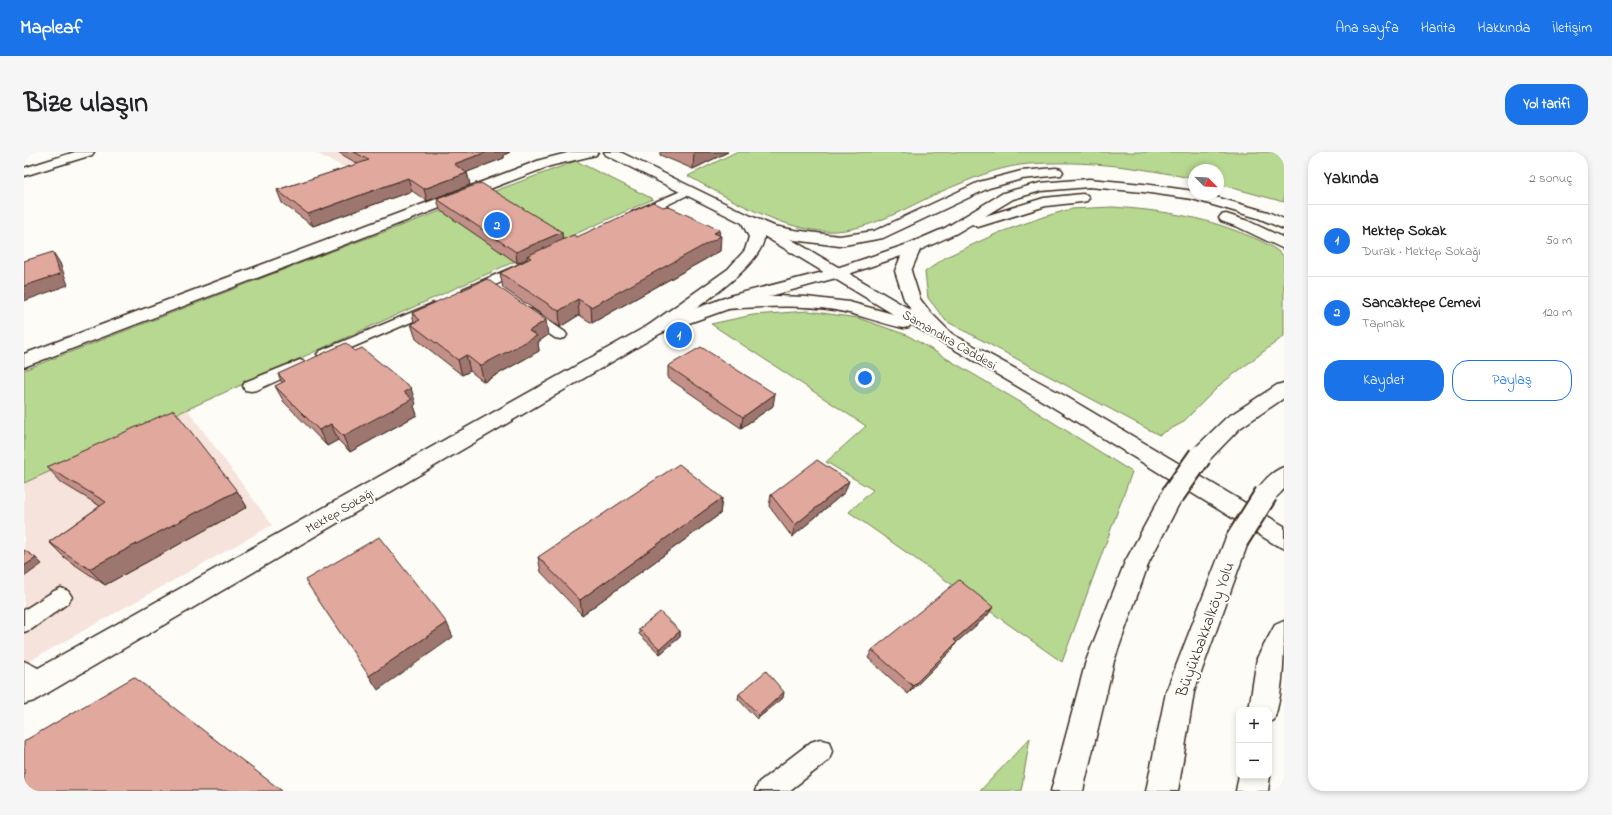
<!DOCTYPE html>
<html lang="tr">
<meta charset="utf-8">
<style>
:root{--surface:#fff;--page:#f6f6f6;--text:#202124;--muted:#757577;--line:#e0e0e0;--accent:#1a73e8}
body{margin:0;font-family:"Indie Flower",sans-serif;background:var(--page);color:var(--text)}
.controls{position:absolute;right:12px;bottom:12px;display:grid;overflow:hidden;border-radius:8px;box-shadow:0 2px 6px #0003}
.controls button{width:36px;height:36px;display:grid;place-items:center;padding:0;border:0;border-bottom:1px solid var(--line);background:var(--surface);color:var(--text);font:20px sans-serif}
.compass{position:absolute;left:1164px;top:12px;width:36px;height:36px;border-radius:50%;background:var(--surface);box-shadow:0 2px 6px #0003;rotate:114deg}
.you{position:absolute;left:841px;top:226px;width:14px;height:14px;margin:-10px;border:3px solid #fff;border-radius:50%;background:#1a73e8;box-shadow:0 0 0 6px #1a73e833}
.badge{display:grid;place-items:center;width:26px;height:26px;border-radius:50%;background:var(--accent);color:#fff;font-size:13px;font-weight:700}
.pin{position:absolute;translate:-50% -50%;border:2px solid #fff;box-shadow:0 1px 4px #0006}
.list{margin:0;padding:0;list-style:none}
h2{display:flex;justify-content:space-between;align-items:center;height:52px;margin:0;padding:0 16px;font-size:17px}
h2 small{font-size:13px;font-weight:400;color:var(--muted)}
.list li{display:grid;grid-template-columns:26px 1fr auto;gap:12px;align-items:center;box-sizing:border-box;height:72px;padding:0 16px;border-top:1px solid var(--line)}
.list b{display:block;font-size:15px;white-space:nowrap}
.list p{margin:0;font-size:13px;white-space:nowrap;color:var(--muted)}
.list em{font-size:13px;font-style:normal;color:var(--muted)}
.actions{display:flex;gap:8px;padding:12px 16px}
.actions a{flex:1;padding:9px 0;border:1px solid var(--accent);border-radius:16px;text-align:center;font-size:14px;color:var(--accent)}
.actions .main{background:var(--accent);color:#fff}
.map{position:relative;flex:none;width:1260px;height:639px;overflow:hidden;border-radius:16px}
header{display:flex;align-items:center;gap:24px;box-sizing:border-box;height:56px;padding:0 20px;background:var(--accent);color:#fff}
header strong{font-size:19px}
nav{display:flex;gap:22px;margin-inline-start:auto;font-size:14px}
.intro{display:flex;align-items:center;justify-content:space-between;box-sizing:border-box;height:96px;padding:0 24px}
h1{margin:0;font-size:28px}
.button{padding:10px 18px;border-radius:16px;background:var(--accent);color:#fff;font-size:14px;font-weight:700}
main{display:flex;gap:24px;padding:0 24px}
aside{flex:1;background:var(--surface);border-radius:16px;box-shadow:0 2px 6px #0003}
.map>svg:first-child{display:block}
.built{fill:#f5e3dc}
.green{fill:#b7d891;stroke:#798158}
.lines{fill:none;stroke-linecap:round;stroke-linejoin:round}
.lane-casing{stroke:#3b2a1e;stroke-width:3}
.street-casing{stroke:#3b2a1e;stroke-width:3}
.secondary-casing{stroke:#3b2a1e;stroke-width:3}
.highway-casing{stroke:#3b2a1e;stroke-width:3}
.lane{fill:#fdfcf7;fill-rule:evenodd}
.street{fill:#fdfcf7;fill-rule:evenodd}
.secondary{fill:#fdfcf7;fill-rule:evenodd}
.highway{fill:#fdfcf7;fill-rule:evenodd}
.highway-bridge-casing{stroke:#3b2a1e;stroke-width:26;stroke-linecap:butt}
.highway-bridge{stroke:#fdfcf7;stroke-width:22}
.wall{fill:#c29088;stroke:#3b2a1e}
.shaded-wall{fill:#9e766f;stroke:#3b2a1e}
.building{fill:#e1a89e;stroke:#3b2a1e}
.labels{text-anchor:middle;stroke-width:4;stroke-linejoin:round;paint-order:stroke}
.street-label{font-size:13px;fill:#3b2a1e;stroke:#fdfcf7}
.near-street-label{font-size:16px;fill:#3b2a1e;stroke:#fdfcf7}
</style>
<header>
<strong>Mapleaf</strong>
<nav><a>Ana sayfa</a><a>Harita</a><a>Hakkında</a><a>İletişim</a></nav>
</header>
<div class="intro"><h1>Bize ulaşın</h1><a class="button">Yol tarifi</a></div>
<main>
<div class="map">
<svg width="1260" height="639" viewBox="0 0 1260 639">
<rect width="100%" height="100%" fill="#fdfcf7"/>
<filter id="ink" filterUnits="userSpaceOnUse"><feTurbulence type="fractalNoise" baseFrequency=".025" numOctaves="2"/><feDisplacementMap in="SourceGraphic" scale="8" xChannelSelector="R" yChannelSelector="G"/><feConvolveMatrix kernelMatrix="1 2 1 2 8 2 1 2 1" color-interpolation-filters="sRGB"/></filter>
<g filter="url(#ink)">
<!-- built -->
<path class="built" d="M 290,0 L 396,0 L 332,21 Z
M 163,257 L 248,373 L 0,512 L 0,331 Z"/>
<!-- green -->
<path class="green" d="M 712,0 L 1252,0 L 1260,3 L 1260,50 L 1194,32 L 1194,18 L 1170,18 L 1170,27 C 1116,15 1060,8 1005,12 C 980,14 956,23 933,33 C 893,48 856,76 812,79 C 766,83 704,46 664,24 Z
M 552,9 L 629,47 L 0,331 L 0,218 L 295,104 Z
M 1088,55 C 1134,58 1177,64 1220,82 C 1234,87 1249,94 1260,104 L 1260,184 L 1197,232 L 1158,271 L 1135,283 L 922,169 L 904,146 L 901,120 L 922,105 L 974,81 L 1019,65 L 1047,57 Z
M 784,159 L 834,166 L 883,183 L 1008,257 L 1108,320 L 1038,510 L 825,360 L 849,338 L 802,310 L 842,274 L 687,172 L 729,163 Z
M 1006,586 L 997,639 L 956,639 Z"/>
<g class="lines">
<defs>
<path id="lane" d="M 664,36 L 668,37 L 670,39 L 668,41 L 616,66 L 608,66 L 606,63 L 608,60 Z
M 499,111 L 504,112 L 506,115 L 504,118 L 449,143 L 439,143 L 437,140 L 439,137 Z
M 410,151 L 415,152 L 417,155 L 415,158 L 306,205 L 301,207 L 296,205 L 293,202 L 296,199 Z
M 504,157 L 509,158 L 541,180 L 543,183 L 541,186 L 536,187 L 531,186 L 499,164 L 497,161 L 499,158 Z
M 276,208 L 281,210 L 284,213 L 281,216 L 233,238 L 227,239 L 221,238 L 219,234 L 221,230 Z
M 37,436 L 44,439 L 48,445 L 44,451 L 8,477 L 0,480 L 0,458 L 30,439 Z
M 0,509 C 11,514 22,519 27,530 L 23,538 L 15,541 L 0,533 Z
M 796,587 L 805,590 L 808,599 L 805,608 L 765,639 L 731,639 L 735,630 L 787,590 Z"/>
<path id="street" d="M 547,0 L 574,0 L 572,3 L 526,14 L 0,215 L 0,202 L 516,8 Z"/>
<path id="secondary" d="M 51,0 L 70,0 L 68,3 L 0,24 L 0,16 Z
M 580,0 L 596,0 L 729,65 L 928,182 L 1041,244 L 1260,374 L 1260,396 L 1252,393 L 1027,254 L 887,172 L 885,175 L 879,176 C 856,171 834,162 811,158 C 774,152 737,155 700,157 L 694,156 L 691,152 L 694,148 L 700,147 L 751,144 L 782,145 L 825,150 L 869,162 L 740,84 C 741,114 661,163 637,181 L 10,549 L 0,552 L 0,524 L 625,173 L 704,117 L 721,98 L 725,85 L 718,71 L 582,3 Z"/>
<path id="highway" d="M 1032,16 L 1037,17 L 1039,20 L 1037,23 L 998,27 L 965,36 L 859,86 L 815,94 L 770,88 L 740,80 L 719,71 L 717,68 L 719,65 L 724,64 L 729,65 L 750,74 L 770,78 L 815,84 L 850,79 L 955,30 L 997,19 Z
M 1065,27 L 1119,32 L 1170,39 L 1170,42 L 1181,42 L 1244,60 L 1260,67 L 1260,77 L 1234,66 L 1168,47 L 1119,40 L 1065,35 L 1017,39 L 989,47 L 961,64 L 1020,46 L 1058,42 L 1063,43 L 1065,46 L 1063,49 L 1058,50 L 1022,54 L 954,75 L 948,72 L 931,82 L 896,98 L 887,119 L 896,147 L 906,160 L 928,182 L 931,186 L 928,190 L 922,191 L 916,190 L 894,168 L 880,147 L 871,119 L 877,104 L 819,124 L 721,151 L 637,181 L 631,182 L 625,181 L 622,177 L 625,173 L 709,143 L 807,118 L 884,92 L 921,76 L 979,41 L 1016,31 Z
M 1202,62 L 1224,69 L 1260,86 L 1260,97 L 1214,75 L 1197,69 L 1195,66 L 1197,63 Z
M 1260,231 L 1260,246 L 1216,276 L 1184,309 L 1176,312 L 1168,309 L 1165,304 L 1168,299 L 1202,266 L 1253,233 Z
M 1260,315 L 1260,337 C 1252,346 1247,352 1234,348 L 1231,342 C 1237,331 1248,319 1260,315 Z
M 1148,335 L 1156,338 L 1159,344 L 1125,410 L 1090,509 L 1059,639 L 1027,639 L 1062,509 L 1101,410 L 1140,338 Z
M 1213,378 L 1221,381 L 1225,388 L 1170,540 L 1154,639 L 1122,639 L 1142,540 L 1201,388 L 1205,381 Z
M 1260,469 C 1260,500 1260,539 1250,568 L 1245,570 L 1245,558 L 1225,558 L 1233,506 L 1251,473 Z
M 1215,623 L 1215,624 L 1245,624 L 1245,623 L 1246,624 L 1244,639 L 1212,639 Z"/>
</defs>
<!-- lane casing -->
<use href="#lane" class="lane-casing"/>
<!-- street casing -->
<use href="#street" class="street-casing"/>
<!-- secondary casing -->
<use href="#secondary" class="secondary-casing"/>
<!-- highway casing -->
<use href="#highway" class="highway-casing"/>
<!-- lane -->
<use href="#lane" class="lane"/>
<!-- street -->
<use href="#street" class="street"/>
<!-- secondary -->
<use href="#secondary" class="secondary"/>
<!-- highway -->
<use href="#highway" class="highway"/>
<defs>
<path id="highway-bridge" d="M 1148,344 L 1176,304
M 1213,388 L 1242,342"/>
</defs>
<!-- highway-bridge casing -->
<use href="#highway-bridge" class="highway-bridge-casing"/>
<!-- highway-bridge -->
<use href="#highway-bridge" class="highway-bridge"/>
</g>
<!-- wall -->
<path class="wall" d="M 314,0 L 486,0 L 480,3 L 480,6 L 443,20 L 446,33 L 403,49 L 388,39 L 289,74 L 258,51 L 253,38 L 334,12 Z
M 636,0 L 704,0 L 669,17 L 636,3 Z
M 413,47 L 538,88 L 553,85 L 695,84 L 696,99 L 568,171 L 555,163 L 536,175 L 479,136 L 476,121 L 504,108 L 503,107 L 493,111 L 416,58 Z
M 388,161 L 524,183 L 514,190 L 515,199 L 460,230 L 446,219 L 438,223 L 392,187 L 387,172 L 390,170 Z
M 644,214 L 749,254 L 717,276 L 644,226 Z
M 254,222 L 392,252 L 390,254 L 393,263 L 326,300 L 314,288 L 303,294 L 260,250 L 251,234 L 258,231 Z
M 23,315 L 213,339 L 223,355 L 81,433 L 41,406 L 25,390 L 76,354 L 38,331 Z
M 821,340 L 768,385 L 745,354 L 747,343 Z
M 698,346 L 696,362 L 558,463 L 517,420 L 514,405 Z
M 969,455 L 963,464 L 932,490 L 927,499 L 884,542 L 844,506 L 848,498 Z
M 615,477 L 656,479 L 656,485 L 636,502 L 615,482 Z
M 715,542 L 759,546 L 733,567 L 714,547 Z"/>
<!-- shaded-wall -->
<path class="shaded-wall" d="M 463,0 L 486,0 L 480,3 L 480,6 L 433,24 L 430,12 Z
M 670,0 L 704,0 L 669,17 Z
M 443,21 L 446,33 L 403,49 L 400,37 Z
M 384,26 L 388,39 L 289,74 L 284,62 Z
M 696,78 L 695,85 L 697,84 L 696,99 L 568,171 L 567,155 Z
M 538,80 L 539,91 L 503,104 L 503,107 L 493,111 L 492,100 Z
M 29,100 L 36,111 L 44,133 L 0,149 L 0,134 Z
M 554,147 L 555,163 L 536,175 L 535,159 Z
M 522,168 L 524,183 L 514,190 L 515,199 L 460,230 L 456,214 L 505,179 Z
M 442,203 L 446,219 L 438,223 L 434,208 Z
M 387,236 L 392,252 L 390,254 L 393,263 L 326,300 L 319,284 L 380,240 Z
M 751,242 L 749,254 L 717,276 L 719,265 Z
M 307,272 L 314,288 L 303,294 L 295,278 Z
M 825,329 L 821,340 L 768,385 L 771,373 Z
M 213,339 L 223,355 L 81,433 L 65,417 Z
M 698,346 L 696,362 L 558,463 L 556,448 Z
M 12,406 L 18,412 L 0,425 L 0,414 Z
M 969,455 L 963,464 L 925,497 L 930,488 Z
M 423,471 L 429,485 L 354,538 L 345,524 Z
M 656,479 L 656,485 L 636,502 L 636,497 Z
M 933,490 L 927,499 L 884,542 L 889,534 Z
M 760,540 L 759,546 L 733,567 L 735,563 Z"/>
<!-- building -->
<path class="building" d="M 330,0 L 463,0 L 430,12 L 443,21 L 400,37 L 384,26 L 284,62 L 253,38 L 345,8 Z
M 457,31 L 538,80 L 492,100 L 413,47 Z
M 629,50 L 639,55 L 643,54 L 696,78 L 690,81 L 697,84 L 567,155 L 554,147 L 535,159 L 476,121 L 507,106 L 503,104 L 549,83 L 553,85 Z
M 29,100 L 36,122 L 0,134 L 0,109 Z
M 463,127 L 522,168 L 505,179 L 513,184 L 456,214 L 442,203 L 434,208 L 387,172 L 396,168 L 388,161 Z
M 322,191 L 331,199 L 338,196 L 387,236 L 380,240 L 388,247 L 319,284 L 307,272 L 295,278 L 251,234 L 261,229 L 254,222 Z
M 677,195 L 751,242 L 719,265 L 644,214 Z
M 150,258 L 213,339 L 65,417 L 25,390 L 82,350 L 23,315 Z
M 793,308 L 825,329 L 771,373 L 747,343 Z
M 655,312 L 698,346 L 556,448 L 514,405 Z
M 355,385 L 423,471 L 345,524 L 281,428 Z
M 0,398 L 12,406 L 0,414 Z
M 935,428 L 969,455 L 930,488 L 933,490 L 889,534 L 848,498 Z
M 636,460 L 656,479 L 636,497 L 615,477 Z
M 742,519 L 760,540 L 735,563 L 715,542 Z
M 110,525 L 258,639 L 0,639 L 0,590 L 2,588 Z"/>
</g>
<g class="labels">
<!-- street labels -->
<g class="street-label">
<text transform="translate(926 187) rotate(30)" y="5">Samandıra Caddesi</text>
<text transform="translate(315 358) rotate(-30)" y="5">Mektep Sokağı</text>
</g>
<!-- near-street labels -->
<g class="near-street-label">
<text transform="translate(1180 477) rotate(-70)" y="6">Büyükbakkalköy Yolu</text>
</g>
</g>
</svg>
<div class="controls">
<button>+</button>
<button>−</button>
</div>
<svg class="compass" viewBox="-18 -18 36 36"><path d="M0-13l5 13h-10z" fill="#e53935"/><path d="M0 13l5-13h-10z" fill="#757577"/></svg>
<div class="you"></div>
<div class="pin badge" style="left:655px;top:183px">1</div>
<div class="pin badge" style="left:473px;top:73px">2</div>
</div>
<aside>
<h2>Yakında<small>2 sonuç</small></h2>
<ul class="list">
<li><span class="badge">1</span><div><b>Mektep Sokak</b><p>Durak · Mektep Sokağı</p></div><em>50 m</em></li>
<li><span class="badge">2</span><div><b>Sancaktepe Cemevi</b><p>Tapınak</p></div><em>120 m</em></li>
</ul>
<div class="actions"><a class="main">Kaydet</a><a>Paylaş</a></div>
</aside>
</main>
